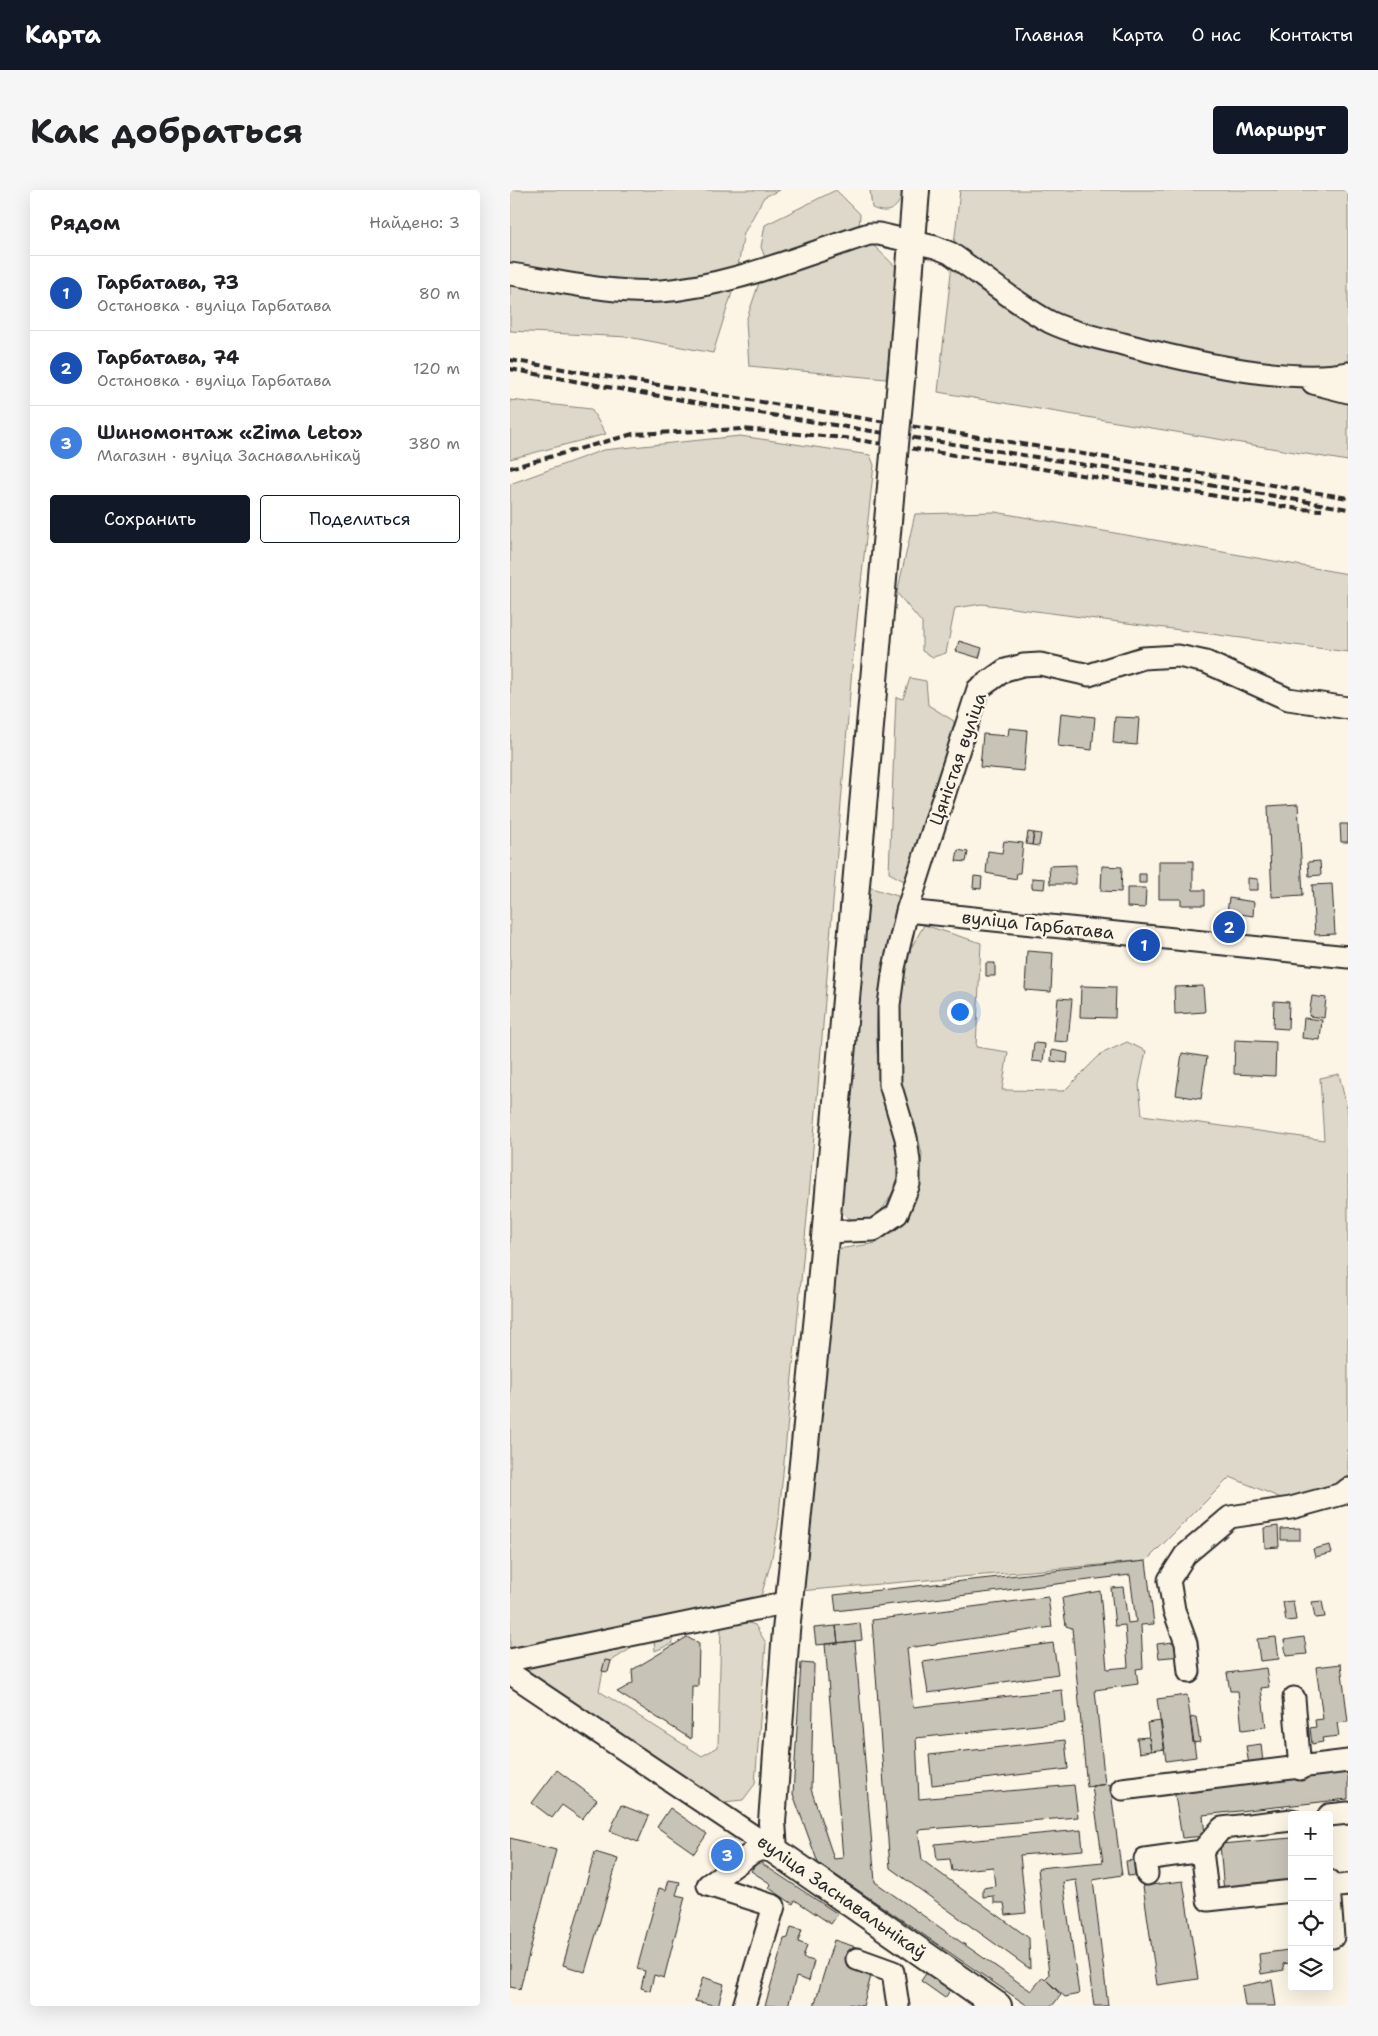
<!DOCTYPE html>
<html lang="ru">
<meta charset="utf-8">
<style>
:root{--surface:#fff;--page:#f6f6f6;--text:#202124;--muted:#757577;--line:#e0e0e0;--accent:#111827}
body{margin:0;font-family:"Shantell Sans",sans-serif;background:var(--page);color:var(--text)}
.controls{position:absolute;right:15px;bottom:15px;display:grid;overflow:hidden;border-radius:5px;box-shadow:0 5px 20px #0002}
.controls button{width:45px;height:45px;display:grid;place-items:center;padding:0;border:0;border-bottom:1px solid var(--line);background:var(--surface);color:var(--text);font:25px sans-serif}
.you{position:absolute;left:449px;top:821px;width:18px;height:18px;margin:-12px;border:4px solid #fff;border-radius:50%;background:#1a73e8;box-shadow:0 0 0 8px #1a73e833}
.badge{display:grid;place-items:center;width:32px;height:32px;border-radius:50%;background:var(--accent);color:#fff;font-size:16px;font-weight:700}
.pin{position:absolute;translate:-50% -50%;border:2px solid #fff;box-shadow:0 1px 5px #0006}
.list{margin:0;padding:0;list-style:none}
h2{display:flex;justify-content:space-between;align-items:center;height:65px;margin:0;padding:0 20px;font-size:21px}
h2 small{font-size:16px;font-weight:400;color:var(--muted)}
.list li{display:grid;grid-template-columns:32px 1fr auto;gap:15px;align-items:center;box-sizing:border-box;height:75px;padding:0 20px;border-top:1px solid var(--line)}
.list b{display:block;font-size:19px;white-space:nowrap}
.list p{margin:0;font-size:16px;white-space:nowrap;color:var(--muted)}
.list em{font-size:16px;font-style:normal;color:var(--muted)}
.actions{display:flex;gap:10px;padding:15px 20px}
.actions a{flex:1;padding:11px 0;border:1px solid var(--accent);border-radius:5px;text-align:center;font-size:18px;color:var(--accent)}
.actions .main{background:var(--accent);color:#fff}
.icon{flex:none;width:28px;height:28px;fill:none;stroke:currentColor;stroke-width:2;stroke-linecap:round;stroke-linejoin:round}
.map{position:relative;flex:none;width:838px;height:1816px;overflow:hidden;border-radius:5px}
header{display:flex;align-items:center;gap:30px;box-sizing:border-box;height:70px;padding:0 25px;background:var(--accent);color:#fff}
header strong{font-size:24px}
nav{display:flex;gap:28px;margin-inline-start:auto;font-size:18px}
.intro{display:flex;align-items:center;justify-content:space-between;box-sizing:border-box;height:120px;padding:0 30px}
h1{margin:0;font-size:35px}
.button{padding:12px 22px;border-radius:5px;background:var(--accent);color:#fff;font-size:18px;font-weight:700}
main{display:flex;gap:30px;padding:0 30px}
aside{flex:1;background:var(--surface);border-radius:5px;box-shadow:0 5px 20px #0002}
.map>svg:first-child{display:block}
.green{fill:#ded8ca;stroke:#84827a}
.building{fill:#c8c3b7;stroke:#2b2b2b}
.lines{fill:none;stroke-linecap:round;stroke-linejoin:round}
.minor-casing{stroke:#2b2b2b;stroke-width:25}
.major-casing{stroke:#2b2b2b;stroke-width:30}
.minor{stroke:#fcf5e5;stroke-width:21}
.major{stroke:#fcf5e5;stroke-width:26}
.rail{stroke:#2b2b2b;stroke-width:4;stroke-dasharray:8 4;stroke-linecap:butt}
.major-bridge-casing{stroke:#2b2b2b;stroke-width:30;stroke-linecap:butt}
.major-bridge{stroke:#fcf5e5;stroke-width:26}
.labels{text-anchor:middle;stroke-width:5;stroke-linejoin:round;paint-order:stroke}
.street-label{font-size:18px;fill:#2b2b2b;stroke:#fcf5e5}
</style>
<header>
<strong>Карта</strong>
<nav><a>Главная</a><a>Карта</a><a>О нас</a><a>Контакты</a></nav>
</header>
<div class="intro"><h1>Как добраться</h1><a class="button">Маршрут</a></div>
<main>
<aside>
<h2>Рядом<small>Найдено: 3</small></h2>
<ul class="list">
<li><span class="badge" style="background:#1a4fb4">1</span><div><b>Гарбатава, 73</b><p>Остановка · вуліца Гарбатава</p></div><em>80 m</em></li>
<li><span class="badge" style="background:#1a4fb4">2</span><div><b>Гарбатава, 74</b><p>Остановка · вуліца Гарбатава</p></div><em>120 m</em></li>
<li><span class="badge" style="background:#3f7fe0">3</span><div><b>Шиномонтаж «Zima Leto»</b><p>Магазин · вуліца Заснавальнікаў</p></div><em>380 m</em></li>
</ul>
<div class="actions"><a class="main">Сохранить</a><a>Поделиться</a></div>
</aside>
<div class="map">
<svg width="838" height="1816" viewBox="0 0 838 1816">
<rect width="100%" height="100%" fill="#fcf5e5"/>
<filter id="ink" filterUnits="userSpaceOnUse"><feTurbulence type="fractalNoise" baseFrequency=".02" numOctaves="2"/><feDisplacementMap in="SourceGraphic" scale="10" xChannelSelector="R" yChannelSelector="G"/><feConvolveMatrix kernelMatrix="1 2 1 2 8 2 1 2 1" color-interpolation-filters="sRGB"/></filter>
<g filter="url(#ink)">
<!-- green -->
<path class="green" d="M 0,0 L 270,0 L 254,7 L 234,43 L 225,93 L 203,163 L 118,147 L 0,141 Z
M 326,0 L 350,24 L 349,39 L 256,70 L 251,57 L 255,35 Z
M 360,0 L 393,0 C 390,18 379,26 362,18 Z
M 450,0 L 838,0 L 838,271 L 428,202 Z
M 359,51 L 388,79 L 376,189 L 239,176 L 236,131 L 251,87 Z
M 0,210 L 81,219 L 96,244 L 0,269 Z
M 230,246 L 360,265 L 364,275 L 343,466 L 300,995 L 268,1336 L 261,1372 L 251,1406 L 2,1459 L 0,1458 L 0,294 L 93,260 Z
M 485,322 L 838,384 L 838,462 L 472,414 L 445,418 L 436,463 L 423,467 L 412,461 L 412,433 L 387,403 L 405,324 Z
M 400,488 L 416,491 L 418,515 L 444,531 L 443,564 L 396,692 L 379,683 L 386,507 L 393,509 Z
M 355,696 L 394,708 C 383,746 369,786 367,826 C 365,856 369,887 376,916 C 380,936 392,958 389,979 C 387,996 376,1022 359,1029 C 346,1034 339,1030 330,1020 Z
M 414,735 L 471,753 L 466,857 L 498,862 L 492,900 L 554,901 L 591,864 L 617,852 L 636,861 L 629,895 L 632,925 L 814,950 L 810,888 L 829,884 L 838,923 L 838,1313 L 788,1315 L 720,1287 L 636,1371 L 289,1401 L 328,1059 L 367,1053 L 397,1029 L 409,995 L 412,964 L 405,934 L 390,894 L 388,829 L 393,772 Z
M 233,1431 L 245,1435 L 256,1453 L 245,1594 L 233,1610 L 213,1612 L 18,1485 L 20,1474 L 119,1454 L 120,1459 L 101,1471 L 95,1471 L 89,1501 L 192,1566 L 208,1557 L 211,1435 Z
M 162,1445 L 163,1453 L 145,1461 L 144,1449 Z"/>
<!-- building -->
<path class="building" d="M 449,451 L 472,458 L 469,468 L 446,461 Z
M 551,523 L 585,527 L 582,560 L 548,556 Z
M 605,527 L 629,528 L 627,555 L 603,553 Z
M 499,538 L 517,540 L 514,581 L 470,577 L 473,544 L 498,546 Z
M 788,614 L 793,705 L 762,707 L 758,616 Z
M 830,634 L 838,634 L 838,652 L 831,652 Z
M 518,642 L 524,643 L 522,655 L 516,654 Z
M 524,643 L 531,644 L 529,656 L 522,655 Z
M 494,651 L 513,653 L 510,683 L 507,683 L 506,689 L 476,683 L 478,661 L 492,663 Z
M 448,660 L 458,662 L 456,672 L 446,671 Z
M 649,671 L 683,671 L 683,700 L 695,700 L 695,715 L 671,715 L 671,709 L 649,709 Z
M 810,671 L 811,685 L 799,686 L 798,672 Z
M 566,675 L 566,694 L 540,694 L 539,676 Z
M 592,676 L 612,677 L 611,702 L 591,701 Z
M 629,684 L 636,684 L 636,693 L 629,693 Z
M 464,686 L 472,687 L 471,699 L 463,698 Z
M 522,688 L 535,689 L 534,699 L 522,698 Z
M 738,688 L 748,689 L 748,700 L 738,700 Z
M 822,694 L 825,744 L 805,745 L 802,695 Z
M 617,698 L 636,698 L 635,718 L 617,717 Z
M 719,708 L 744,712 L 743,726 L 717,722 Z
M 517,761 L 543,763 L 541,802 L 515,800 Z
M 476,773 L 485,773 L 485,786 L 476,786 Z
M 571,796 L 606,797 L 605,828 L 570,827 Z
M 693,796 L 695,822 L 665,824 L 664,797 Z
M 802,806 L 816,808 L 814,828 L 799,826 Z
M 548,808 L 562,809 L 558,852 L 544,851 Z
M 764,811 L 779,812 L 778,839 L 763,838 Z
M 794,828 L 812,830 L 810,850 L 792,848 Z
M 725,850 L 766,852 L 765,886 L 724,884 Z
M 524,853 L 535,854 L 533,872 L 522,871 Z
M 542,860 L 558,863 L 557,873 L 541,871 Z
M 672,863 L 697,867 L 691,909 L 666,905 Z
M 768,1336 L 769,1357 L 755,1358 L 754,1338 Z
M 790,1338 L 790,1350 L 771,1350 L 771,1339 Z
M 820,1355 L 822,1363 L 805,1367 L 803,1359 Z
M 636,1371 L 644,1434 L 631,1435 L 633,1478 L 626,1479 L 628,1494 L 585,1500 L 595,1594 L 577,1597 L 562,1438 L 556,1436 L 552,1408 L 590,1401 L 597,1479 L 618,1477 L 615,1435 L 605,1436 L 601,1398 L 613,1397 L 618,1433 L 626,1432 L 620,1385 L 326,1421 L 324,1405 Z
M 538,1407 L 542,1437 L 397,1458 L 403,1517 L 552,1500 L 555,1532 L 406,1548 L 409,1609 L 564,1595 L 568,1627 L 408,1640 L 412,1670 L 519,1748 L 520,1779 L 380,1678 L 362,1430 Z
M 783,1411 L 786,1430 L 776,1431 L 773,1412 Z
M 812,1411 L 815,1427 L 805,1428 L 802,1412 Z
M 350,1433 L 352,1450 L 328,1453 L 326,1436 Z
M 326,1436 L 328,1453 L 306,1455 L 304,1438 Z
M 177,1447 L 189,1454 L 188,1496 L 182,1496 L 181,1549 L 107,1502 L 123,1493 L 122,1480 Z
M 766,1447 L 769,1469 L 750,1471 L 747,1449 Z
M 794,1447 L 797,1464 L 776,1466 L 774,1450 Z
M 345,1451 L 365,1692 L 521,1801 L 533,1787 L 551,1805 L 542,1816 L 518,1816 L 308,1673 L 283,1604 L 291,1473 L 304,1474 L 301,1599 L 324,1669 L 333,1668 L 315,1454 Z
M 671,1451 L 672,1466 L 649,1468 L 647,1454 Z
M 543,1453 L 548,1484 L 418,1503 L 413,1472 Z
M 95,1470 L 101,1471 L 98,1482 L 92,1481 Z
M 831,1474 L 838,1532 L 827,1533 L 829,1546 L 812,1548 L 813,1552 L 802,1554 L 800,1538 L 806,1537 L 805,1530 L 813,1529 L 806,1477 Z
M 756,1478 L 759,1497 L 751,1498 L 756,1537 L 732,1540 L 728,1501 L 720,1501 L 717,1483 Z
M 677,1505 L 686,1567 L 656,1571 L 647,1509 Z
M 686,1527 L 690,1552 L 683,1553 L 680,1528 Z
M 651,1531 L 655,1559 L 641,1561 L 637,1533 Z
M 639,1547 L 641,1561 L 629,1563 L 627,1548 Z
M 555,1550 L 558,1579 L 422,1595 L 419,1565 Z
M 751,1554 L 753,1573 L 739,1575 L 736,1556 Z
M 47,1580 L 87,1610 L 72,1629 L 52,1615 L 42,1628 L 22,1613 Z
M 838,1580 L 838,1609 L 693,1625 L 695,1646 L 672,1648 L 664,1599 Z
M 600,1594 L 612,1685 L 583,1690 L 598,1816 L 584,1816 L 566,1690 L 553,1692 L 569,1804 L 555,1807 L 535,1789 L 539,1785 L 528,1678 L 593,1672 L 582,1596 Z
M 111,1615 L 139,1626 L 128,1652 L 100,1641 Z
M 160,1618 L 197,1644 L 184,1663 L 147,1637 Z
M 571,1640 L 573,1660 L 510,1665 L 516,1723 L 496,1725 L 494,1713 L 484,1713 L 484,1706 L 473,1707 L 473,1698 L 485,1696 L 483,1677 L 442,1681 L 440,1669 L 427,1670 L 425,1654 Z
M 0,1648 L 46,1660 L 10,1799 L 0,1797 Z
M 782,1648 L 782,1697 L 714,1703 L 710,1654 Z
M 210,1656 L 227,1665 L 223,1673 L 206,1665 Z
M 85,1662 L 108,1669 L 75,1782 L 53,1775 Z
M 626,1670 L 628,1685 L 618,1686 L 616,1671 Z
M 248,1671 L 328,1724 L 321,1734 L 285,1710 L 283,1714 L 259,1698 L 261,1694 L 241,1681 Z
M 159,1690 L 170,1692 L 166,1705 L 175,1707 L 154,1788 L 144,1785 L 140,1801 L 131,1798 L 135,1781 L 127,1779 L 149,1698 L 156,1700 Z
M 673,1691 L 688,1789 L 647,1795 L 633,1696 Z
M 281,1737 L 292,1740 L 288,1752 L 297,1755 L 293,1768 L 304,1771 L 299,1791 L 286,1787 L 278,1816 L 255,1816 L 274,1749 L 278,1748 Z
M 324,1750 L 349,1758 L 346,1771 L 362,1782 L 353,1816 L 338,1814 L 338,1816 L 304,1816 Z
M 778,1760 L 780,1773 L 773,1774 L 774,1780 L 751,1784 L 749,1764 Z
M 417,1782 L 441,1799 L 435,1808 L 411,1791 Z
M 193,1787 L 214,1794 L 208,1816 L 185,1811 Z
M 762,1790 L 766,1816 L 735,1816 L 732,1796 Z"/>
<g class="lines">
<defs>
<path id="minor" d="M 0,84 C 49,91 101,104 151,101 C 222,96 292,65 359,44 L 369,44 L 425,57 L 440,63 C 472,85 506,114 540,132 C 563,143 589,148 613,154 C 673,170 777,195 838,183
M 803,193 L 838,202
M 397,721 L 838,767
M 316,1042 L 364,1040 L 387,1024 L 399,994 L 399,971 L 396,948 L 380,894 L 379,815 L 384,778 L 397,721 L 468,499 L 495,480 L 513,475 L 530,474 L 579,485 L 633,468 L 668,466 L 696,472 L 778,509 L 838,518
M 0,1470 L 279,1412
M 679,1482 L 676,1453 L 664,1420 L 659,1390 L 675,1365 L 720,1327 L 781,1318 L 832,1304 L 838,1299
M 0,1483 L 264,1660
M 784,1508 L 790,1579
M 612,1599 L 838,1571
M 819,1625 L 838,1623
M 782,1630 L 712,1638 L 692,1661 L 698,1710 L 782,1701
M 637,1684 L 635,1669 L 692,1661
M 819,1691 L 820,1697 L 838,1695
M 198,1695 L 264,1716 L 234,1816
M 198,1695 L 242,1663 L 249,1660 L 264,1660
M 819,1697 L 823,1747
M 347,1769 L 383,1782 L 388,1816"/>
<path id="major" d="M 392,180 L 406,0
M 381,297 L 309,1116 L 276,1441 L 262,1632 L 264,1660 L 488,1816"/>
</defs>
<!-- minor casing -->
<use href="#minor" class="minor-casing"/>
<!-- major casing -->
<use href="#major" class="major-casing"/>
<!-- minor -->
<use href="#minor" class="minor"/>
<!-- major -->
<use href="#major" class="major"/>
<!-- rail -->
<path class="rail" d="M 0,170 C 279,218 559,260 838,308
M 0,179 C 278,232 559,269 838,319
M 0,278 L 123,244 L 232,239 L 335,248 L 789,319 L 812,320"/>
<defs>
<path id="major-bridge" d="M 381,297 L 392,180"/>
</defs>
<!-- major-bridge casing -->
<use href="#major-bridge" class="major-bridge-casing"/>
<!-- major-bridge -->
<use href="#major-bridge" class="major-bridge"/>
</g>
</g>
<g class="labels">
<!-- street labels -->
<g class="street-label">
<text transform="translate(448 569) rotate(-71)" y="6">Цяністая вуліца</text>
<text transform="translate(528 735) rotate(6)" y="6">вуліца Гарбатава</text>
<text transform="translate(332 1707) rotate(35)" y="6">вуліца Заснавальнікаў</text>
</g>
</g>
</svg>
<div class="controls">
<button>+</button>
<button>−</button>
<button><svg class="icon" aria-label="locate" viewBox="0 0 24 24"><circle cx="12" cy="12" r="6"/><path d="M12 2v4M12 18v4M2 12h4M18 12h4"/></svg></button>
<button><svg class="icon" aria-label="layers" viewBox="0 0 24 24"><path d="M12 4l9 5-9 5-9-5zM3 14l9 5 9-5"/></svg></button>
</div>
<div class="you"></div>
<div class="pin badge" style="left:634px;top:755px;background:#1a4fb4">1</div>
<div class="pin badge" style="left:719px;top:737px;background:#1a4fb4">2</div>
<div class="pin badge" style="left:217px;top:1665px;background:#3f7fe0">3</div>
</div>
</main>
